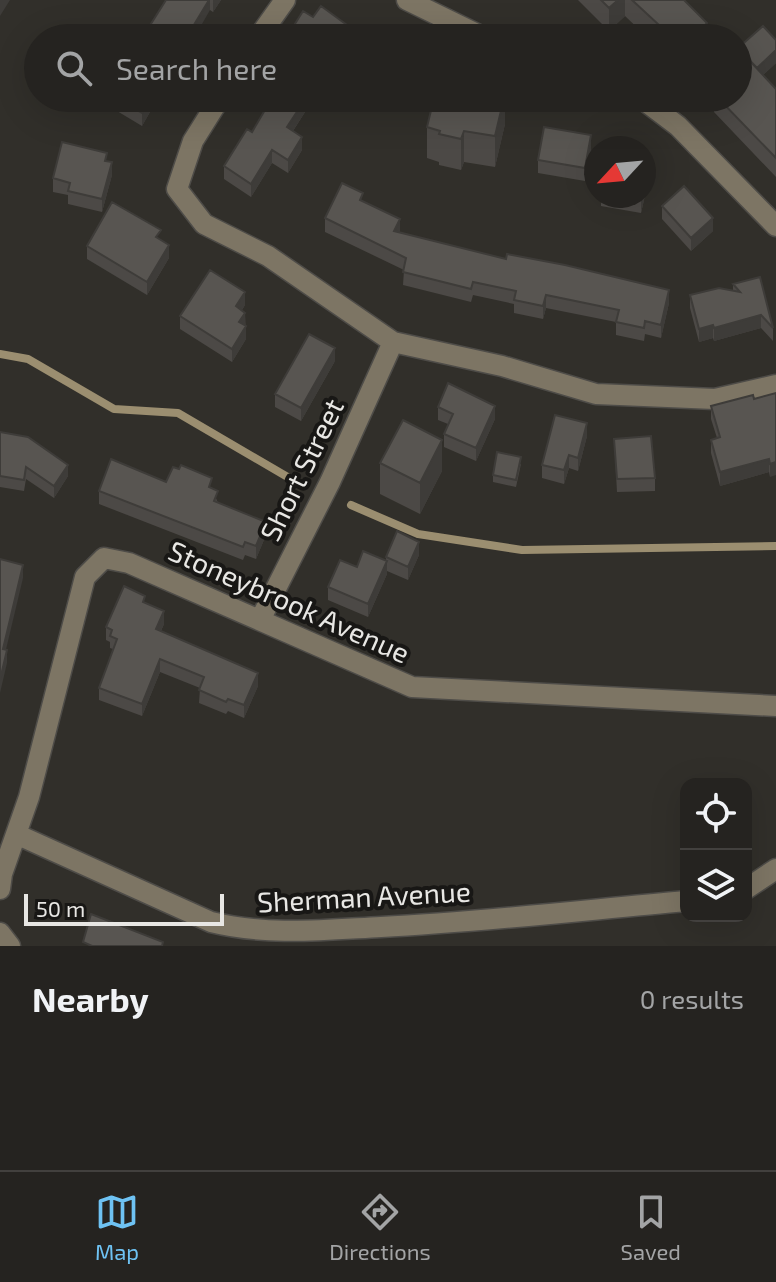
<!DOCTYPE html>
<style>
:root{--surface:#252320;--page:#2d2b29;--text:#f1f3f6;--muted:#a3a4a5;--line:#42403e;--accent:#6ec2f3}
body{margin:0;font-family:"Exo 2",sans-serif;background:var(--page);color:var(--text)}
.controls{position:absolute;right:24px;bottom:24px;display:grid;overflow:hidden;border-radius:16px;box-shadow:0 8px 32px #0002}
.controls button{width:72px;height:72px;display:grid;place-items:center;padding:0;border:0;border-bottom:2px solid var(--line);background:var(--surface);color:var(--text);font:40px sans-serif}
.compass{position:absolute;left:584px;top:136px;width:72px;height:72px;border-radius:50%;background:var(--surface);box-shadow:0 8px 32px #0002;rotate:244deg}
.scale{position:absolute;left:24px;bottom:20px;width:200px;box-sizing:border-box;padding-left:8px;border:4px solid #e8e7e4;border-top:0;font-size:22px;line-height:28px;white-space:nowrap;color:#e8e7e4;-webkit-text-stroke:6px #181715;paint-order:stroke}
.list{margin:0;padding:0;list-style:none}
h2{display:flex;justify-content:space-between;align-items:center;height:104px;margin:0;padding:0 32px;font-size:34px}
h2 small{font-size:26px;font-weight:400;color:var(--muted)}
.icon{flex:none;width:44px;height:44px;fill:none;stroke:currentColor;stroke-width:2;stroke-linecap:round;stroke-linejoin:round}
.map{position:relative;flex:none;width:776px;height:946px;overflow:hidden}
.search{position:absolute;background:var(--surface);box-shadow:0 8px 32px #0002;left:24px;right:24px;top:24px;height:88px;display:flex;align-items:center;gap:20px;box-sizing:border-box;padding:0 28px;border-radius:44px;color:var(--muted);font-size:30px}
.sheet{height:224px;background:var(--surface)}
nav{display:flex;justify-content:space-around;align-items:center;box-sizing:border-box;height:112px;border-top:2px solid var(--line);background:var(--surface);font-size:22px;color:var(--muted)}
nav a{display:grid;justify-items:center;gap:4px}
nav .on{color:var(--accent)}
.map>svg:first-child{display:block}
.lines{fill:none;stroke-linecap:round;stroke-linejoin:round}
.stream{stroke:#9b8e70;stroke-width:8}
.minor-casing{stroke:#4e4c48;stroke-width:23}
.minor{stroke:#7d7564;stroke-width:20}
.wall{fill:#4c4946}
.shaded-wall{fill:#3e3c39}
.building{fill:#585551;stroke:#3e3c39;stroke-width:2}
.labels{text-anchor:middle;stroke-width:8;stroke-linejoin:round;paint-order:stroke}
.street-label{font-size:28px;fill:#e8e7e4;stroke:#181715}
</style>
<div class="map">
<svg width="776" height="946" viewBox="0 0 776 946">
<rect width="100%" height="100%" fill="#312f2a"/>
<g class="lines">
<!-- stream -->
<path class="stream" d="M 0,354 L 28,359 L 114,409 L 178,413 L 291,479
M 351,505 L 418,534 L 522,550 L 776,546"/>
<defs>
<path id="minor" d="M 407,0 L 485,38
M 258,38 L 285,0
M 220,98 L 193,141 L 177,189 L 204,224 L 268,256 L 393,342 L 502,366 L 596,394 L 715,399 L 776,385
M 641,98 L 678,126 L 776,226
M 260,620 L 330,482 L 393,342
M 16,834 L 211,922 C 268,936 323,930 381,927 C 483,922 585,910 686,901
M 0,889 L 2,874 L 29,797 L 85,577 L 104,558 L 129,563 L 412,687 L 776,706
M 746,889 L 776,869
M 0,933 L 10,946"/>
</defs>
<!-- minor casing -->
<use href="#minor" class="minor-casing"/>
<!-- minor -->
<use href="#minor" class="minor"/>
</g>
<!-- wall -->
<path class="wall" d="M 166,0 L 221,0 L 213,12 L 210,10 Z
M 578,0 L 684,0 L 707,38 L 648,38 L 625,16 L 609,31 Z
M 293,27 L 347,38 L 293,38 Z
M 776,40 L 776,63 L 763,75 L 776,89 L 776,177 L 714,112 L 714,98 L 738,98 L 743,66 L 738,61 L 738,48 Z
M 112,98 L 158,98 L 142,126 L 112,108 Z
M 272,98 L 314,98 L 293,131 L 302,150 L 288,173 L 272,163 L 251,197 L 224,179 L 224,166 L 252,132 Z
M 505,98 L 505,124 L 495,167 L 464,162 L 461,170 L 439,165 L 439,162 L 427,158 L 427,127 Z
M 591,148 L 585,181 L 538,173 L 538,160 Z
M 107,161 L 112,175 L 102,212 L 68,204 L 68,195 L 53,192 L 53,178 Z
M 649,178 L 641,213 L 601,206 L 601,196 L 644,196 Z
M 363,201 L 400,232 L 669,303 L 661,338 L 645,334 L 644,341 L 616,335 L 616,322 L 546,308 L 543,319 L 514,313 L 514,304 L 473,295 L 471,302 L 403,285 L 404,270 L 325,232 L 325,218 Z
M 662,206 L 713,231 L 691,251 L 662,219 Z
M 161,240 L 169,258 L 147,295 L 87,259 L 87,246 Z
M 733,284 L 773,328 L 773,341 L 761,328 L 714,341 L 713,338 L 699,342 L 690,308 L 690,295 L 733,291 Z
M 245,305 L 242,310 L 245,313 L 246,339 L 232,362 L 180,329 L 180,316 Z
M 335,361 L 301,421 L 275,407 L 275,394 Z
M 776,393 L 770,477 L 769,472 L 720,486 L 711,453 L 711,440 L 717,438 L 711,419 L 711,406 L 754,399 Z
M 438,407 L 495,419 L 476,461 L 444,447 L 444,434 L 448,424 L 438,420 Z
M 0,432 L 68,476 L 54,498 L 26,479 L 24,491 L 0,487 Z
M 587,436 L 578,471 L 569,468 L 564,484 L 542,478 L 542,465 Z
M 614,439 L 655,478 L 655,491 L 617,492 Z
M 380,463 L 442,471 L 420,514 L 380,494 Z
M 521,464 L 516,487 L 493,482 L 493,475 Z
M 166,482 L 212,488 L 218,503 L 266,535 L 256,559 L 245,555 L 243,560 L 99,504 L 99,491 Z
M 419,555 L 408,580 L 387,571 L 387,574 L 368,617 L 328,600 L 328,587 L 386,560 L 386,557 Z
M 145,603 L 164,624 L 161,631 L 258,686 L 244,718 L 228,711 L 226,714 L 199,703 L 200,688 L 160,672 L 142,716 L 99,700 L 99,688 L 113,649 L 110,648 L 110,642 L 106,640 L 106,627 Z"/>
<!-- shaded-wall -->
<path class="shaded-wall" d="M 0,0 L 10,0 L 0,16 Z
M 209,0 L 210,0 L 210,10 L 194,38 L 186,38 Z
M 213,0 L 221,0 L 213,12 Z
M 618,0 L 625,0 L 625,16 L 609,31 L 609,8 Z
M 707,23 L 707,38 L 693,38 Z
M 347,25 L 347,38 L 341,34 Z
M 776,50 L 776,63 L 757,81 L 757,68 Z
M 151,98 L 158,98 L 142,126 L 142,113 Z
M 306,98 L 314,98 L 287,140 L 287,127 Z
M 504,98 L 505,98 L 505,124 L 495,167 L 495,136 Z
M 464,131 L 464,162 L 461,170 L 461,139 Z
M 591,135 L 591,148 L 585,181 L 585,168 Z
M 302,137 L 302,150 L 288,173 L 288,160 Z
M 272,150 L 272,163 L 251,197 L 251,184 Z
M 112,162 L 112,175 L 102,212 L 102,199 Z
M 649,165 L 649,178 L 641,213 L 641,200 L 642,196 L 644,196 L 644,188 Z
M 713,218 L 713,231 L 691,251 L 691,238 Z
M 400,219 L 400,232 L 394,231 Z
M 169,245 L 169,258 L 147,295 L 147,282 Z
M 669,290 L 669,303 L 661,338 L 661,325 Z
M 245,292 L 245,305 L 236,319 L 236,306 Z
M 546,295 L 546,308 L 543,319 L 543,306 Z
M 245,313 L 245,326 L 239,322 Z
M 761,315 L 761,328 L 714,341 L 714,328 Z
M 713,325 L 713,338 L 699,342 L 699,329 Z
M 246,326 L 246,339 L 232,362 L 232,349 Z
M 335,348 L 335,361 L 301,421 L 301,408 Z
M 495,406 L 495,419 L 476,461 L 476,448 Z
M 587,423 L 587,436 L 578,471 L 578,458 Z
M 442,440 L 442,471 L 420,514 L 420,483 Z
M 569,455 L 569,468 L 564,484 L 564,470 Z
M 769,459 L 769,472 L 720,486 L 720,472 Z
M 776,462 L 776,475 L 770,477 L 770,464 Z
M 68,465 L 68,476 L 54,498 L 54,486 Z
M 266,522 L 266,535 L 256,559 L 256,546 Z
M 419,542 L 419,555 L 408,580 L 408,567 Z
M 387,561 L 387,574 L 368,617 L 368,604 Z
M 23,565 L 23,578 L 3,662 L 3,649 Z
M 164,611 L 164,624 L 156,641 L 156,629 Z
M 7,650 L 7,663 L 0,693 L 0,680 Z
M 160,659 L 160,672 L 142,716 L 142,704 Z
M 258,673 L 258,686 L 244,718 L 244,705 Z"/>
<!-- building -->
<path class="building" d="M 166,0 L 209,0 L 186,38 L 142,38 Z
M 601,0 L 618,0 L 609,8 Z
M 632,0 L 684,0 L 707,23 L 693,38 L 673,38 Z
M 321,6 L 347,25 L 341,34 L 347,38 L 308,38 L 309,37 L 293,27 L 303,11 L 313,17 Z
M 763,26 L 776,40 L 776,50 L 757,68 L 738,48 Z
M 749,60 L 776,89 L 776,158 L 718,98 L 738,98 L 738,70 Z
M 116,98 L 151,98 L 142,113 Z
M 272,98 L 306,98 L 287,127 L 302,137 L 288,160 L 272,150 L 251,184 L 224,166 L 247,129 L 252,132 Z
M 434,98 L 504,98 L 495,136 L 464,131 L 461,139 L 439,134 L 440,131 L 427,127 Z
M 544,127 L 591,135 L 585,168 L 538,160 Z
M 62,142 L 107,153 L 105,161 L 112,162 L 102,199 L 68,191 L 70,183 L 53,178 Z
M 644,163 L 649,165 L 644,188 Z
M 342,183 L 363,193 L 360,200 L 400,219 L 394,231 L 506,259 L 507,254 L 565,265 L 669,290 L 661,325 L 645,321 L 644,328 L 616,322 L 619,310 L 546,295 L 543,306 L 514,300 L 516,291 L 473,282 L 471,289 L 403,272 L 406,258 L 325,218 Z
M 684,186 L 713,218 L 691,238 L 662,206 Z
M 618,196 L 642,196 L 641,200 Z
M 112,202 L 161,230 L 156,237 L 169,245 L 147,282 L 87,246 Z
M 210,270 L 245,292 L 236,306 L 245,313 L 239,322 L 246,326 L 232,349 L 180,316 Z
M 760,277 L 773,328 L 761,315 L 714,328 L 713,325 L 699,329 L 690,295 L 719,288 L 740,292 L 733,284 Z
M 309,334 L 335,348 L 301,408 L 275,394 Z
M 448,383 L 495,406 L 476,448 L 444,434 L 453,414 L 438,407 Z
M 776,393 L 776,462 L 770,464 L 769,459 L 720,472 L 711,440 L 720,437 L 711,406 L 753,395 L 754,399 Z
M 555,415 L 587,423 L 578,458 L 569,455 L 564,470 L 542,465 Z
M 403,420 L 442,440 L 420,483 L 380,463 Z
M 0,432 L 28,437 L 68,465 L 54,486 L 26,467 L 24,480 L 0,476 Z
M 651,436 L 655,478 L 617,479 L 614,439 Z
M 497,452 L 521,457 L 516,480 L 493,475 Z
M 111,459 L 166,482 L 173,467 L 179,469 L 181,465 L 212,478 L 209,487 L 218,491 L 214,501 L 266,522 L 256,546 L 245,542 L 243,547 L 99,491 Z
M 397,531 L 419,542 L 408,567 L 386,557 Z
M 363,551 L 387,561 L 368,604 L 328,587 L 340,560 L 357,567 Z
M 0,559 L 23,565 L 3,649 L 7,650 L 0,680 Z
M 124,586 L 145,596 L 143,602 L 164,611 L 156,629 L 258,673 L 244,705 L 228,699 L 226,702 L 199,690 L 204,677 L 160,659 L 142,704 L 99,688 L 117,639 L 110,636 L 112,630 L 106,627 Z
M 91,914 L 163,942 L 162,946 L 92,946 L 83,942 Z"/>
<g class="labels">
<!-- street labels -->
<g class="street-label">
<text transform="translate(302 470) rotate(-64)" y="10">Short Street</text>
<text transform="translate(289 602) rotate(24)" y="10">Stoneybrook Avenue</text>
<text transform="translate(364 897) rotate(-3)" y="10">Sherman Avenue</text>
</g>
</g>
</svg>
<div class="controls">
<button><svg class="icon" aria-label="locate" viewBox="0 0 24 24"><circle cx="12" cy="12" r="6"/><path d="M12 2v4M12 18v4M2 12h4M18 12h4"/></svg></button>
<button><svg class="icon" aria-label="layers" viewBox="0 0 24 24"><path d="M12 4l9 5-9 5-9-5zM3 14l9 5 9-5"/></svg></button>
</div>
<svg class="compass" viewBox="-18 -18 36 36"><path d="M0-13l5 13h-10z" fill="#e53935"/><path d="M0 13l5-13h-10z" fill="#a3a4a5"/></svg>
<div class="scale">50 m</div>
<div class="search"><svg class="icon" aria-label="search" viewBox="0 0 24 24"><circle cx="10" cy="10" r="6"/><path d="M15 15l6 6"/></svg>Search here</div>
</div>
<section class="sheet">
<h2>Nearby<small>0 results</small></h2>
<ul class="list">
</ul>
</section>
<nav>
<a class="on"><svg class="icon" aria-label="map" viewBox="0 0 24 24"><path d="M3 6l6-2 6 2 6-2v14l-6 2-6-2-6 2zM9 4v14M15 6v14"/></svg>Map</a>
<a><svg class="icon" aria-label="directions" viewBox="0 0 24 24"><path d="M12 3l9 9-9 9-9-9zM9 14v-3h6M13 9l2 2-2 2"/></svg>Directions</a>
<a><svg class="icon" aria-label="saved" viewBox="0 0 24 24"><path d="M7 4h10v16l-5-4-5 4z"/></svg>Saved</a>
</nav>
